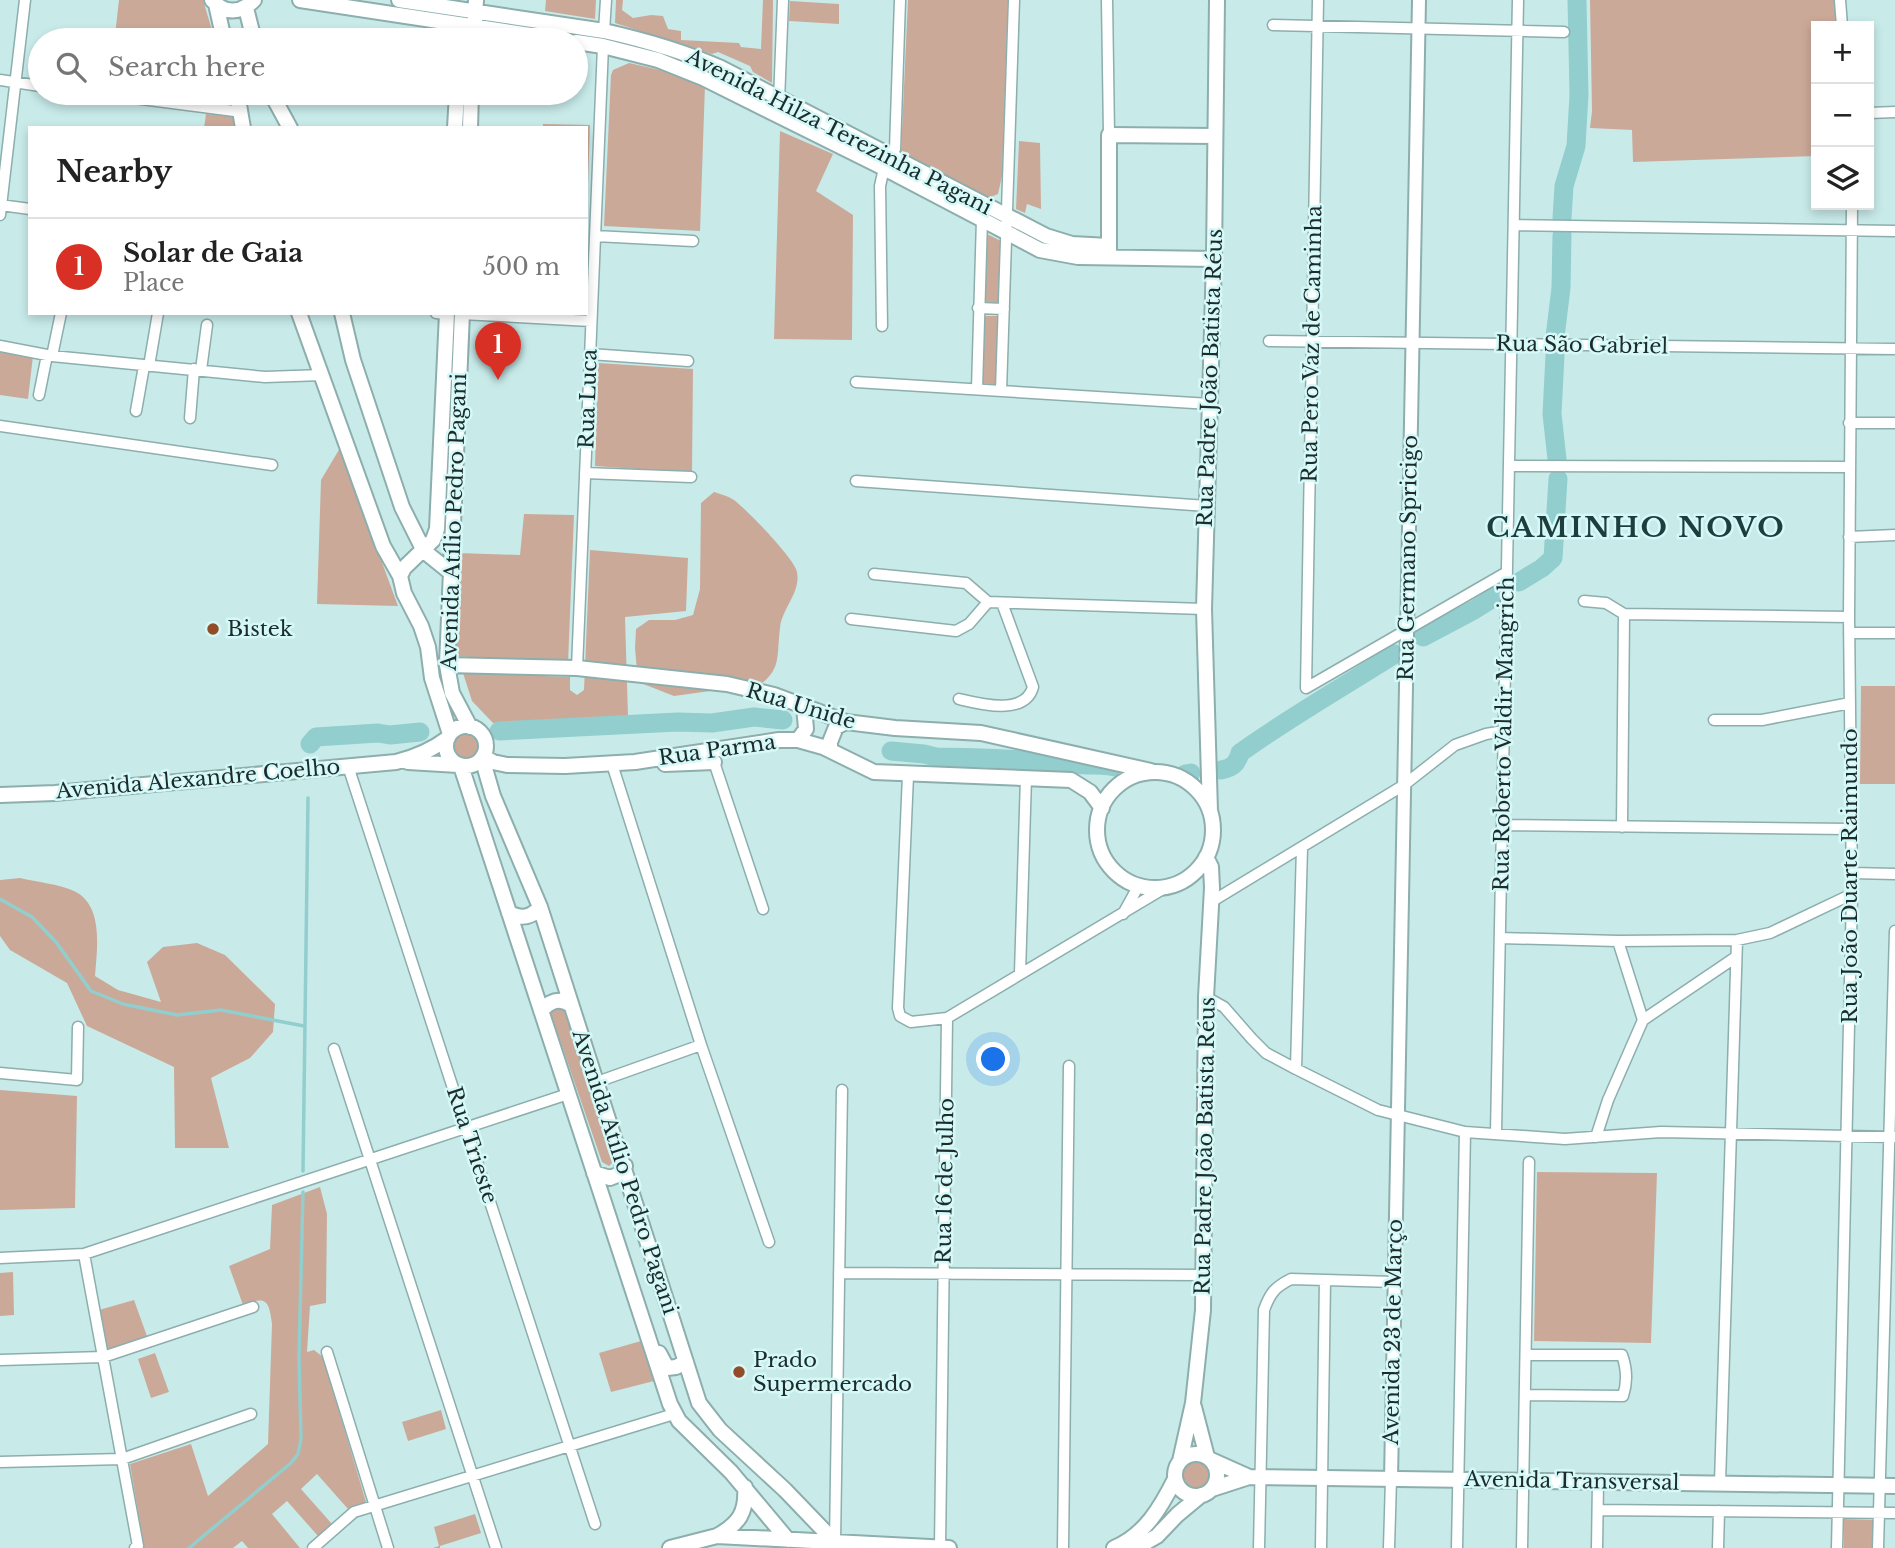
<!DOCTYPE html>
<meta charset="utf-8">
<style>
:root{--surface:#fff;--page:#f6f6f6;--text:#222;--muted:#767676;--line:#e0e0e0;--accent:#d93025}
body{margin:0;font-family:"Libre Baskerville",serif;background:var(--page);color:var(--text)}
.controls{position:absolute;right:21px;top:21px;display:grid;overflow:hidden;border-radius:0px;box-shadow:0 4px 10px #0003}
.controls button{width:63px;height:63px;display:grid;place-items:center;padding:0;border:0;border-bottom:2px solid var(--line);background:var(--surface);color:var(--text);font:35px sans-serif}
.you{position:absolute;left:994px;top:1060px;width:24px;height:24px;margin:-18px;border:5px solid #fff;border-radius:50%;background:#1a73e8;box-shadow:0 0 0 10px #1a73e833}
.badge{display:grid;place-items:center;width:46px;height:46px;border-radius:50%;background:var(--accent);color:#fff;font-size:23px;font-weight:700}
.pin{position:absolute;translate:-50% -58px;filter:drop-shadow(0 2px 4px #0008)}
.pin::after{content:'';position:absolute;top:37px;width:24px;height:21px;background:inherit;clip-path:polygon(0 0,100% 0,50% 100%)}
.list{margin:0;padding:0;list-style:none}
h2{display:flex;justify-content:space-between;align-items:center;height:91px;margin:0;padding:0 28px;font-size:30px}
h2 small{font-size:23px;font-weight:400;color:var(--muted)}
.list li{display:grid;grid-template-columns:46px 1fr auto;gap:21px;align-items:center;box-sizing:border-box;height:98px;padding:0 28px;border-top:2px solid var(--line)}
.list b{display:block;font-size:26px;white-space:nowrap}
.list p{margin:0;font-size:23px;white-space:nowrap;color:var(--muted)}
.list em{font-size:23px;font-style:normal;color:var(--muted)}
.icon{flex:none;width:38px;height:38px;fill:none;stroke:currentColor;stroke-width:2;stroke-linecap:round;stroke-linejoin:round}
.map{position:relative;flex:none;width:1895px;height:1548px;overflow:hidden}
.search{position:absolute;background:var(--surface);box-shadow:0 4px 10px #0003;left:28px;top:28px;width:560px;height:77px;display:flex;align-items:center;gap:18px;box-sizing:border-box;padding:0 24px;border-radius:38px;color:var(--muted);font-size:26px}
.panel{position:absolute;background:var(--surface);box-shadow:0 4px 10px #0003;left:28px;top:126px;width:560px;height:189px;border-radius:0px}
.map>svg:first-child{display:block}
.green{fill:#cba999}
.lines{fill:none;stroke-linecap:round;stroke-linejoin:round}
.stream{stroke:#92cecd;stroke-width:3.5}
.river{stroke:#92cecd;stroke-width:19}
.minor-casing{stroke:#8caead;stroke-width:13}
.tertiary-casing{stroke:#8caead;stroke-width:16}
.secondary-casing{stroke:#8caead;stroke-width:18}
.minor{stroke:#fff;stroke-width:10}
.tertiary{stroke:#fff;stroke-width:12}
.secondary{stroke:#fff;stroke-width:14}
.poi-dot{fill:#934c28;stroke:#d5f9f8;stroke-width:2.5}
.labels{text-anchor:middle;stroke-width:5;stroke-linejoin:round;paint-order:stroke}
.street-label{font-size:21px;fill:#1d2b2b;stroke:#d5f9f8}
.poi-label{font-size:21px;fill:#1d2b2b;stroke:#d5f9f8;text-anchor:start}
.district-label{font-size:28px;font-weight:bold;letter-spacing:2px;fill:#1e3d3d;stroke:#d5f9f8}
</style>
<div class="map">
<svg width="1895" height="1548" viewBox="0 0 1895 1548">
<rect width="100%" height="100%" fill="#c8ebea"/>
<!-- green -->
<path class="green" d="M 119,0 L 203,0 L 215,40 L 134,40 L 115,35 Z
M 546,0 L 596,0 L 595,19 L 545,11 Z
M 616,0 L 623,0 L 622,10 L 633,18 L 651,15 L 663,16 L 668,29 L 681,31 L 681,40 L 739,43 L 741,47 L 761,49 L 763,0 L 773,0 L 772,83 L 753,72 L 750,66 L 718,52 L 712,54 L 615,23 Z
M 908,0 L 1008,0 L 1002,176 L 998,194 L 986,199 L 901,152 Z
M 1590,0 L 1835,0 L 1838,26 L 1816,26 L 1816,156 L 1633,162 L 1632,130 L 1590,128 L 1592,111 Z
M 790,1 L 839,4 L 839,24 L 789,21 Z
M 629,63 L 660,70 L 705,85 L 700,231 L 604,226 L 611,75 L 613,70 Z
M 206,114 L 237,117 L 237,128 L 204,128 Z
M 543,124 L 590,125 L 586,241 L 586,128 L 543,128 Z
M 780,131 L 833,154 L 816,191 L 853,215 L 852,340 L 774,339 Z
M 1019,141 L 1040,143 L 1041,209 L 1027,204 L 1025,213 L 1016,209 Z
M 985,233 L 1001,241 L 1000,303 L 983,302 Z
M 983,316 L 1000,316 L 998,386 L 981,385 Z
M 0,350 L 33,356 L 28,399 L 0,395 Z
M 598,363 L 693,369 L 692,473 L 595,466 Z
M 340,448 L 398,606 L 317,604 L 321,480 Z
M 714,492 C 720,494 728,496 734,500 C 746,509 795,559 797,572 C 801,593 782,608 780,628 C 776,660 783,671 751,691 L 732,688 L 674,696 L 638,682 L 635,648 L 636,629 L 649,620 L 675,620 L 693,615 L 700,589 L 701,503 Z
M 524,514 L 574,515 L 568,663 L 453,656 L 457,553 L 520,555 Z
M 590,550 L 688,558 L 686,611 L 625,617 L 628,716 L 493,723 L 472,701 L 463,673 L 570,677 L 570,690 L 577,695 L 584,690 Z
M 1861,686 L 1895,686 L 1895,784 L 1860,784 Z
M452 745a14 14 0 1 1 28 0a14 14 0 1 1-28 0Z
M 20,878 C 37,882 58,884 74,891 C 104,905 97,949 95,976 L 118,990 L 161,1002 L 147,962 L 163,947 L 197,943 L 225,955 L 275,1004 L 273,1032 L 250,1058 L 211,1078 L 229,1148 L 175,1148 L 174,1067 L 87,1026 L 67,983 L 10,950 L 0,936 L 0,880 Z
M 558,1006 L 565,1009 L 577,1048 L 580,1051 L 615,1160 L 609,1166 L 602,1162 L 551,1014 L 553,1009 Z
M 0,1090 L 77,1096 L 75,1208 L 0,1210 Z
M 1537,1172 L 1657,1173 L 1651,1343 L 1534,1341 Z
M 320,1187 L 327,1214 L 326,1303 L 310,1306 L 307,1352 L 314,1350 L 323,1357 L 366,1502 L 348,1509 L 317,1474 L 301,1489 L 332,1524 L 318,1536 L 287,1501 L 272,1514 L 300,1548 L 248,1548 L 242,1541 L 233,1548 L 144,1548 L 130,1464 L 191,1444 L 208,1496 L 268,1444 L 272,1324 C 269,1300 266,1296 243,1305 L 229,1266 L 270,1249 L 272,1205 Z
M 13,1272 L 14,1315 L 0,1316 L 0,1273 Z
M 134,1300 L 148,1339 L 107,1351 L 99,1310 Z
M 641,1341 L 654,1381 L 611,1392 L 599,1353 Z
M 155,1353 L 169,1392 L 151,1398 L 138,1359 Z
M 441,1410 L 446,1429 L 408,1441 L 402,1422 Z
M1180 1475a16 16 0 1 1 32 0a16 16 0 1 1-32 0Z
M 475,1514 L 481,1533 L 440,1546 L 440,1548 L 433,1548 L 439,1546 L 434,1527 Z
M 1844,1519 L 1873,1520 L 1873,1548 L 1844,1548 Z"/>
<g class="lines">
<!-- stream -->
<path class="stream" d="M 0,899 L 32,917 L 56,942 L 91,991 L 123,1004 L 177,1015 L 221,1010 L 304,1026
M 303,1171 L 308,798
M 189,1548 L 291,1463 L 298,1454 L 301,1439 L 299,1358 L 303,1192"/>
<!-- river -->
<path class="river" d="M 1562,218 L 1564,186 L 1576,146 L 1579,95 L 1577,0
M 1555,337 L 1561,288 L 1562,235
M 1555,355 L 1552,414 L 1557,459
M 1519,582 L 1542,568 L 1553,558 L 1558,479
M 1423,637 L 1474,610 L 1498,595
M 499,731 L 678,722 L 712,723 L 754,717 L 783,720
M 310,744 L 316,737 L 378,733 L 390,735 L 420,732
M 891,751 L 924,754 L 936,757 C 983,757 1029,760 1076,764 C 1091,766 1105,764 1119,768
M 1221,770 C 1232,768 1237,764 1240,753 C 1290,717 1343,687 1395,654
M 1185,774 L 1191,773"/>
<defs>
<path id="minor" d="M 1107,0 L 1109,135
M 1840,0 L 1842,26
M 1273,25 L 1564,32
M 604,31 L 606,0
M 0,80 L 40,86
M 95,93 L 242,112
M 779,101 L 783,0
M 1869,113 L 1895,112
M 0,205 L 30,209
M 0,215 L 25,0
M 1514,225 L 1895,231
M 595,236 L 693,241
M 978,308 L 1004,309
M 436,313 L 447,314
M 462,314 L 591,321
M 882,326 L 880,186 L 884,168 L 895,149 L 900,0
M 1269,341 L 1895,349
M 0,346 L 52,356 L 265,377 L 323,375
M 590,354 L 688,361
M 52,356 L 61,313
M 149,366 L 158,313
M 201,370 L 207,325
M 856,382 L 1210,404
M 977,389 L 982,219
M 1001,391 L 1014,0
M 39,395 L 47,355
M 136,411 L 144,366
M 190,418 L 194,369
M 1849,423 L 1895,423
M 0,426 L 272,465
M 1509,466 L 1849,467
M 585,473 L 691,477
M 856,481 L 1207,506
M 1849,537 L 1895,535
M 874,574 L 966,583 L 988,602 L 1204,609
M 1584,601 L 1606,603 L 1624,614
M 851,619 L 956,631 L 969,624 L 988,602
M 1849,633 L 1895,633
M 577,668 L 603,46
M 1306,688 L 1318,0
M 1306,688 L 1507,572
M 959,699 C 980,704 1025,716 1033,687 L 1002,603
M 1714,720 L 1762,720 L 1850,703
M 712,756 L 763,909
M 612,764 L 701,1045 L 769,1242
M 348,766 L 595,1524
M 908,775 L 898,1008 L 900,1016 L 911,1022 L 947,1018
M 1503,825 L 1851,829
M 1622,827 L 1624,614 L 1849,617
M 1852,873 L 1895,874
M 1211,902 L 1404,785 L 1455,745 L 1486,734 L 1504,731
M 1123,914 L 1139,885
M 1500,938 L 1618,941 L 1737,940 L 1770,933 L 1852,894
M 1618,941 L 1643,1020
M 1020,973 L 1026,777
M 1206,997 L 1224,1007 L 1252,1039 L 1266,1053 L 1296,1069 L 1378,1110 L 1465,1132 L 1565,1139 L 1661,1132 L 1895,1137
M 334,1049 L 496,1548
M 1296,1069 L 1302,847
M 0,1073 L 77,1080 L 78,1027
M 597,1082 L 701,1045
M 1496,1133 L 1518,0
M 1596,1137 L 1608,1100 L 1643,1020 L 1736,957
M 84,1254 L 138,1546 L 135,1548
M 0,1258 L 84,1254 L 568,1094
M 839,1273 L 1204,1275
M 327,1352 L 388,1548
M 0,1360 L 103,1357 L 253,1307
M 1525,1395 L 1623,1396 C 1628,1381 1627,1369 1622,1355 L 1526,1355
M 0,1462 L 122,1459 L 251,1414
M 1720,1483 L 1737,940
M 1598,1510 L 1895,1513
M 835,1542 L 842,1090
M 940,1547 L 947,1018 L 1168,886
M 313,1548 L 354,1512 L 674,1414
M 1063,1548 L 1069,1066
M 1259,1548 L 1264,1310 C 1270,1293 1275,1287 1291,1279 L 1394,1282
M 1321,1548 L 1325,1280
M 1389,1548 L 1391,1479
M 1457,1548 L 1465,1132
M 1522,1548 L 1529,1162
M 1597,1548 L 1598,1482
M 1718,1548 L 1719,1511
M 1837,1548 L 1852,894 L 1849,617 L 1852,205
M 1878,1548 L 1895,931"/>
<path id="tertiary" d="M 1391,1479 L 1419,0"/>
<path id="secondary" d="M 212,0 C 224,14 241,14 254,0
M 300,0 L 564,40
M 399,0 L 604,31 C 644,40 683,51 721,68 L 1046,236 L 1072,244 L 1109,246
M 216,4 L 224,40
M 246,8 L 254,40
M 474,40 L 476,0
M 576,42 L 603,46 L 658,60 L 703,78 L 884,168 L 1040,250 L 1078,257 L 1214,259
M 237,93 L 243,128
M 271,93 L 290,128
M 455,128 L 457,93
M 470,128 L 471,93
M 1109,253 L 1109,135 L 1215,136
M 299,313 L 383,546 L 400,576
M 342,313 L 353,360 L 402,507 L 424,551 L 450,572
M 447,313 L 437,529 L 433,540 L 404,568 L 400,576 L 404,593 L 421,626 L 428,647 L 432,678 L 450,734
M 462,313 L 447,665 L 452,693 L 470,727
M 447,665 L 577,668 L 727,684 L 774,695 L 846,722 L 895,728 L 981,733 L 1151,771
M446 746a20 20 0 1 1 40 0a20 20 0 1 1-40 0Z
M 798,740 L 806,729 L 804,706
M 830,750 L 830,742 L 836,727 L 846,722
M 483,756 L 493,762 L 507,765 L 565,766 L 635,762 L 779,740 L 798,740 L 823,747 L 874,772 L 1071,780 L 1090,792 L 1102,808
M 482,758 L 493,796 L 540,907 L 699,1403 L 720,1430 L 785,1490 L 835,1542
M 408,762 L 458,765
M 665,764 L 714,762
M 461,766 L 670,1404 L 679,1421 L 731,1472 L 788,1540
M1097 830a58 58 0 1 1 116 0a58 58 0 1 1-116 0Z
M 0,795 L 55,793 L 396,762 C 416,757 432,750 448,738
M 1210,811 L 1204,609 L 1214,259 L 1217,0
M 509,913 C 522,919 531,918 540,907
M 541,1011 C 550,1001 559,997 571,1005
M 594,1173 L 610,1178 L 620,1174 L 625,1166
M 659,1353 L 667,1368 L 676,1367 L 686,1362
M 1194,1407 L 1207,1457
M1175 1475a21 21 0 1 1 42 0a21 21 0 1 1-42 0Z
M 1211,1460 L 1249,1477
M 1180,1461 L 1193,1403 L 1203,1310 L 1206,997 L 1212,888 L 1211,867 L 1206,857
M 1212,1489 L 1249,1477 L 1895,1486
M 717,1536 C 739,1524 747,1512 745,1487
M 670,1548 L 717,1536 L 949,1548
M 1114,1548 C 1145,1535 1161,1507 1175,1479
M 1136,1548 L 1157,1536 L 1177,1515 L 1201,1495"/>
</defs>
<!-- minor casing -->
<use href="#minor" class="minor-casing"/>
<!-- tertiary casing -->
<use href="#tertiary" class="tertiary-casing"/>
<!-- secondary casing -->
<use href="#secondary" class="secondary-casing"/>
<!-- minor -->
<use href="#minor" class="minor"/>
<!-- tertiary -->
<use href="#tertiary" class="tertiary"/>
<!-- secondary -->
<use href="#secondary" class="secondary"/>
</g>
<!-- markers -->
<g class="poi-dot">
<circle cx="213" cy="629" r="7"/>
<circle cx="739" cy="1372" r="7"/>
</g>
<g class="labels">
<!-- street labels -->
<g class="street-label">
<text transform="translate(839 132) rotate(27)" y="7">Avenida Hilza Terezinha Pagani</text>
<text transform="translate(1312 344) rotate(-89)" y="7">Rua Pero Vaz de Caminha</text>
<text transform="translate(1582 345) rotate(1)" y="7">Rua São Gabriel</text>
<text transform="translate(1210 378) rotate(-88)" y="7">Rua Padre João Batista Réus</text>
<text transform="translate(588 399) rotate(-88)" y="7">Rua Luca</text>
<text transform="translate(454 522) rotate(-88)" y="7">Avenida Atílio Pedro Pagani</text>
<text transform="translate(1408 558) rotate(-89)" y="7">Rua Germano Spricigo</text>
<text transform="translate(801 706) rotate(17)" y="7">Rua Unide</text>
<text transform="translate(1504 734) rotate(-89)" y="7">Rua Roberto Valdir Mangrich</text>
<text transform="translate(717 750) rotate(-8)" y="7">Rua Parma</text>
<text transform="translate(198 779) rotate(-5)" y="7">Avenida Alexandre Coelho</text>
<text transform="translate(1850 876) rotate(-90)" y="7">Rua João Duarte Raimundo</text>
<text transform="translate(472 1145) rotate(72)" y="7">Rua Trieste</text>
<text transform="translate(1205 1146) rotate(-89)" y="7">Rua Padre João Batista Réus</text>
<text transform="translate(625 1172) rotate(72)" y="7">Avenida Atílio Pedro Pagani</text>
<text transform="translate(945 1181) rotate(-89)" y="7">Rua 16 de Julho</text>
<text transform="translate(1393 1332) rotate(-89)" y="7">Avenida 23 de Março</text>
<text transform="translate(1572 1481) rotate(1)" y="7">Avenida Transversal</text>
</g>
<!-- poi labels -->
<g class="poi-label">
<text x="227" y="636">Bistek</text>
<text x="753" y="1367">Prado<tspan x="753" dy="24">Supermercado</tspan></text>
</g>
<!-- district labels -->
<g class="district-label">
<text x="1636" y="537">CAMINHO NOVO</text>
</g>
</g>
</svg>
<div class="controls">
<button>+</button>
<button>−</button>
<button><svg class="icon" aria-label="layers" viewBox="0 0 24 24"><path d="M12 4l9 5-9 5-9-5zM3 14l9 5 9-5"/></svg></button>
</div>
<div class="you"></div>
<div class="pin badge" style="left:498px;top:380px">1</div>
<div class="search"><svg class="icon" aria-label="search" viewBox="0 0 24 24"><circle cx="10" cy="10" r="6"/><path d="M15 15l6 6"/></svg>Search here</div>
<section class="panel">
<h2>Nearby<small></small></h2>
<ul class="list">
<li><span class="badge">1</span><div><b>Solar de Gaia</b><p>Place</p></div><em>500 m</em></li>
</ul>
</section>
</div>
